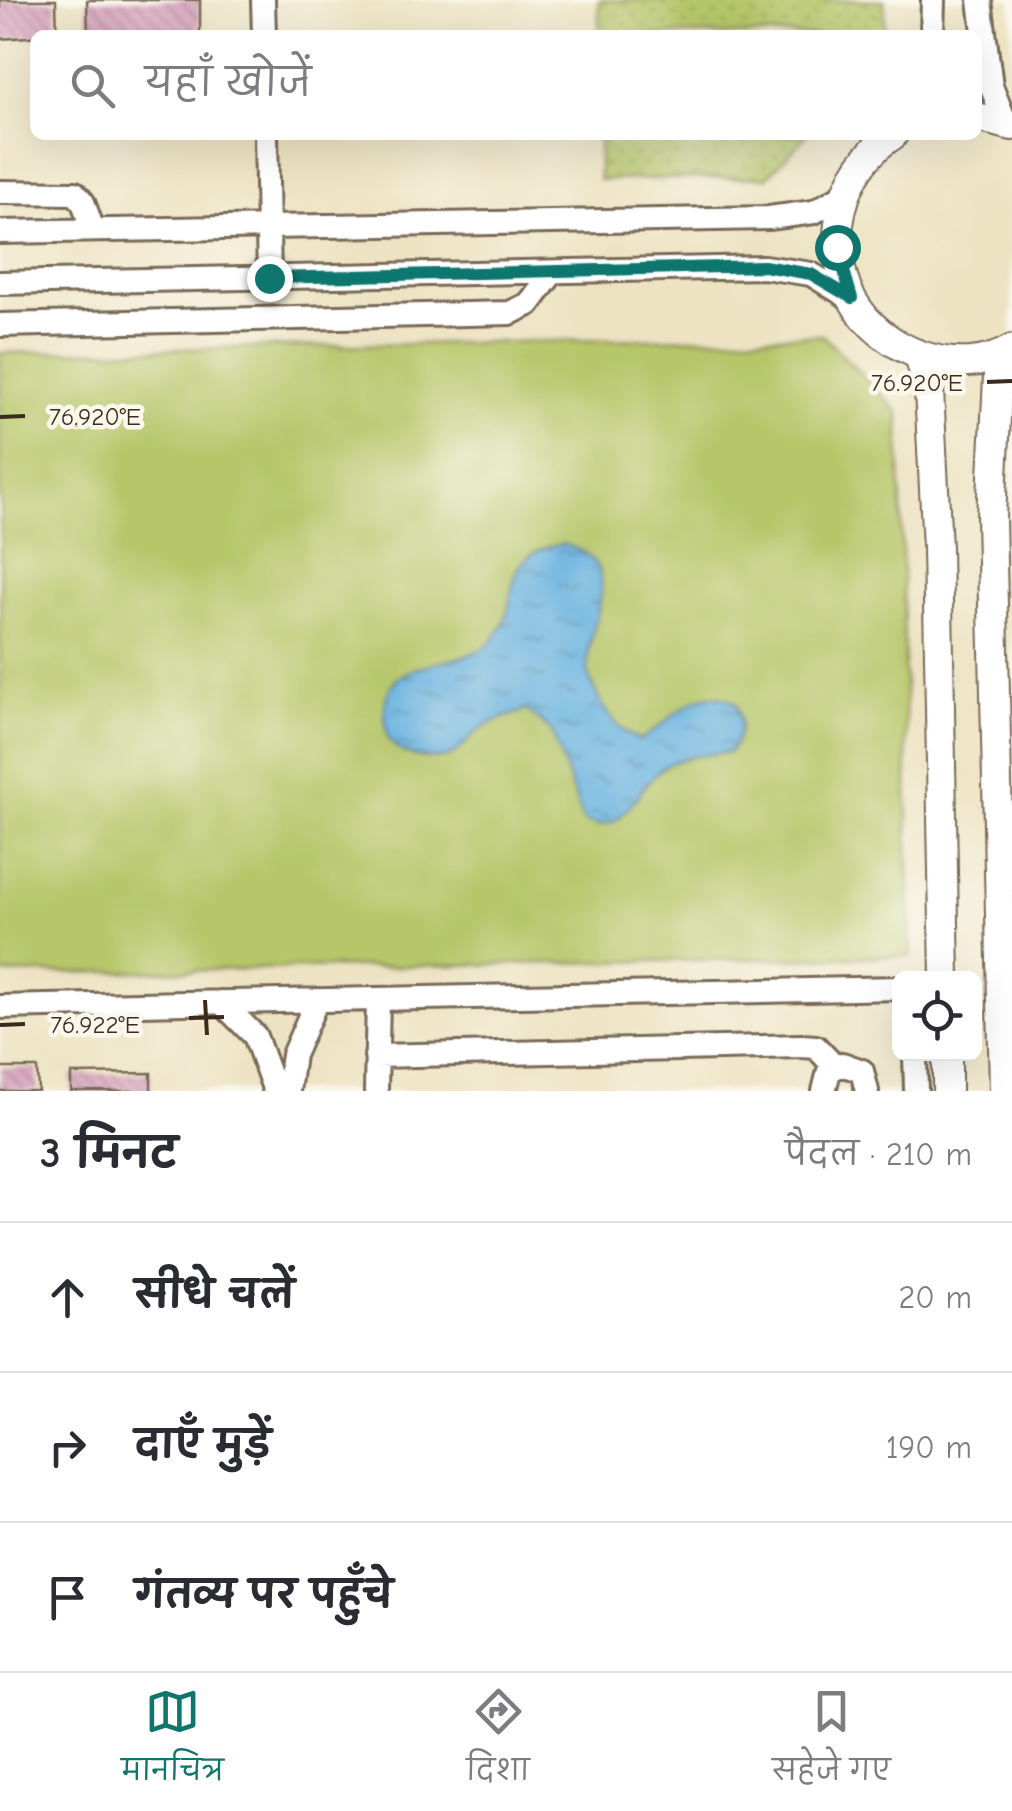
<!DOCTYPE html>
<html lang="hi">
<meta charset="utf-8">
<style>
:root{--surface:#fff;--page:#f7f7f7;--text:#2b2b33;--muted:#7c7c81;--line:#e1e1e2;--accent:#0f766e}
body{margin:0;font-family:"Comic Neue","Playpen Sans Deva",sans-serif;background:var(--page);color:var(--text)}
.controls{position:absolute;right:30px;bottom:30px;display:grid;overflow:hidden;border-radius:15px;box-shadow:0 10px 40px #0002}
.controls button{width:90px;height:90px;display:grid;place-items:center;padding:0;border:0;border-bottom:2px solid var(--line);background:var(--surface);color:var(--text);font:50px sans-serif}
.stop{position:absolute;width:30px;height:30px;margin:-22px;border:8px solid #0f766e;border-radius:50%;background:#fff}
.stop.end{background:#0f766e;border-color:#fff;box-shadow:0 2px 10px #0008}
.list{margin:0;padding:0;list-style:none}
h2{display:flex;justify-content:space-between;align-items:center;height:130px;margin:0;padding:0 40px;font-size:42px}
h2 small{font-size:32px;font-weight:400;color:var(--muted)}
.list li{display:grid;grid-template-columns:65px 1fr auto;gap:30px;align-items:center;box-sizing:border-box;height:150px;padding:0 40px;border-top:2px solid var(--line)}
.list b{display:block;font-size:38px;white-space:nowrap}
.list em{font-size:32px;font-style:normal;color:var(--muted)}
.icon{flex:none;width:55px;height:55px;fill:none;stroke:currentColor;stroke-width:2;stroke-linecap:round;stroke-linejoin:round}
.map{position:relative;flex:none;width:1012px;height:1091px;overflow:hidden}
.search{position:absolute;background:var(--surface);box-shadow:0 10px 40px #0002;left:30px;right:30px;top:30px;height:110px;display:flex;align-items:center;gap:25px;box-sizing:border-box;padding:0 35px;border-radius:15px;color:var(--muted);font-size:38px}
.sheet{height:580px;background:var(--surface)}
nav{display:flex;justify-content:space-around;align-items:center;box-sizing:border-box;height:140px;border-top:2px solid var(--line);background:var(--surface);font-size:28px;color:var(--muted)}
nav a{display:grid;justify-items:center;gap:5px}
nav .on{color:var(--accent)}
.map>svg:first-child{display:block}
.grass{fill:#b6c669;stroke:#787844;stroke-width:2.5}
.park{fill:url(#park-dots);stroke:#787844;stroke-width:2.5}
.water{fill:url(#water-ripples);stroke:#516e7f;stroke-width:2.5}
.building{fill:url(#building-back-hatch)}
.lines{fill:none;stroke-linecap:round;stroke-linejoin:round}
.minor-casing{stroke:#796b58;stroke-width:28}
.major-casing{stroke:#796b58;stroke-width:32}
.minor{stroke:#fff;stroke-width:22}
.major{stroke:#fff;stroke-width:28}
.route{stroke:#0f766e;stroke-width:12}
.ticks{fill:none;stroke:#3b2a1e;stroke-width:4}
.ticks-label{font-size:25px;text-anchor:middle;fill:#3b2a1e;stroke:#fbf7ec;stroke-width:9;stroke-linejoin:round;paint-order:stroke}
</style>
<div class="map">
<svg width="1012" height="1091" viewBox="0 0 1012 1091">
<defs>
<pattern id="park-dots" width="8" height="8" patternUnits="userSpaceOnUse" patternTransform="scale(2.5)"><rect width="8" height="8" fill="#b6c669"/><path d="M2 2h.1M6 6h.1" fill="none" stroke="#9daa5b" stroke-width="1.8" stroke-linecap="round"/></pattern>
<pattern id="water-ripples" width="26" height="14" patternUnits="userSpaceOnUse" patternTransform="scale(2.5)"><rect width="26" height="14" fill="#67b2e0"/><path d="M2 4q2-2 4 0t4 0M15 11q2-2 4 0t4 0" fill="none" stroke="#5691b5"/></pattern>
<pattern id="building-back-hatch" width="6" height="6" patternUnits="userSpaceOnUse" patternTransform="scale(2.5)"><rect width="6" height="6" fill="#d6a0bc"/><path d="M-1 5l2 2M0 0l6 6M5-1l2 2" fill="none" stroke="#af8398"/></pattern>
</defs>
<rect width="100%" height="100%" fill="#fbf7ec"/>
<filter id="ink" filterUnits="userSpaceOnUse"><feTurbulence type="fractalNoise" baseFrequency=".01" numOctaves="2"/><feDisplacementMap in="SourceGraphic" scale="20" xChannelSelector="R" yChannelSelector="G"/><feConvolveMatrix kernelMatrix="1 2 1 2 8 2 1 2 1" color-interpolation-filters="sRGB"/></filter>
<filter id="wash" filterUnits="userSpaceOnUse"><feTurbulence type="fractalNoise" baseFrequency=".0048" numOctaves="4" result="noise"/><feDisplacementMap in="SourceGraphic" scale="40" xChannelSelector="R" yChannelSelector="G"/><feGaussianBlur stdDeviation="2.25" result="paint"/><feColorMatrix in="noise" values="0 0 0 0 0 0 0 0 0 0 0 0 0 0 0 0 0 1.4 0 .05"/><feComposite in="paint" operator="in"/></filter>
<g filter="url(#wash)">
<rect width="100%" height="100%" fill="#ede3c3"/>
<!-- grass -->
<path class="grass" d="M 822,335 L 899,412 L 911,956 L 0,974 L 0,353 Z"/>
<!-- park -->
<path class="park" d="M 599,0 L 884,0 L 885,35 L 599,35 Z
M 599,135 L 807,135 L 767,177 L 599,180 Z"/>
<!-- water -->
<path class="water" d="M 562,544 C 634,562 585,622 588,668 C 589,683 598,697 606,710 C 614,723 625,734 640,740 C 671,723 700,678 736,703 C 743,724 742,733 730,752 C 708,755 680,755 661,769 C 637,786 622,841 583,820 L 552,732 L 527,710 C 511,716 492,720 478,731 C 459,747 458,761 429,758 C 414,756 397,754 389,739 C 385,730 385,719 385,709 C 386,650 464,673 493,640 C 526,602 492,556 562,544 Z"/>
<g id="blocks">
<!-- building -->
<path class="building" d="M 0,0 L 56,0 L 57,35 L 0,39 Z
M 87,0 L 200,0 L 200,35 L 88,35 Z
M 0,1068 L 37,1068 L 38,1091 L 0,1091 Z
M 151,1073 L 151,1091 L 71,1091 L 71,1074 Z"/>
</g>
</g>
<g filter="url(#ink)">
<use href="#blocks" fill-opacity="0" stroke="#796b58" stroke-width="2.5"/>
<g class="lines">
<defs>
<path id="minor" d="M 263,0 L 264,35
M 980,0 L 991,86 L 1005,121
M 932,35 L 933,0
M 266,135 L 269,278
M 0,192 L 75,193 L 83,202 L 93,230
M 0,232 L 769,218 L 814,212 L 845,194
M 0,283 L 764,267 L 811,274 L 852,299
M 0,325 L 510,313 L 529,304 L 553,272
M 221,1002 L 255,1036 L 275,1091
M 0,1007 L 900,988
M 915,1054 L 916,1091
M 376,1056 L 802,1046 L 816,1047 L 835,1067
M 288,1091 L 293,1055 L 317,1000
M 376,1091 L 378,999
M 824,1091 L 829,1071 L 842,1064 L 862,1071 L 867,1091"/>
<path id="major" d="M 977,117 L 1012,126
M 893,135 C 840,168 823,245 852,299 C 881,352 959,381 1012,349
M 919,356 L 929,390 L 937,548 L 945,978
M 999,357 L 991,517 L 1004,1091
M 947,1054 L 947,1091"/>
</defs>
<!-- minor casing -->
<use href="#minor" class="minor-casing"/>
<!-- major casing -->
<use href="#major" class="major-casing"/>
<!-- minor -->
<use href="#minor" class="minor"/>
<!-- major -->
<use href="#major" class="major"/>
</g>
</g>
<g class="lines" filter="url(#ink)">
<!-- route -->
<path class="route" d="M 269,278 L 764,266 L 811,274 L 852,298 L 837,247"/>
</g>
<!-- ticks -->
<path class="ticks" d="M 987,382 L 1012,381M 0,417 L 25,416M 205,1000 L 207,1035M 189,1018 L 224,1017M 0,1025 L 25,1024"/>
<g class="ticks-label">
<text x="917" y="391">76.920°E</text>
<text x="95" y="425">76.920°E</text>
<text x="95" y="1033">76.922°E</text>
</g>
</svg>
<div class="controls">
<button><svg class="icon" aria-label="locate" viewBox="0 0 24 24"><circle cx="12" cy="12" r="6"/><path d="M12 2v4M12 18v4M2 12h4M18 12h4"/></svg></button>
</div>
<div class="stop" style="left:837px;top:247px"></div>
<div class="stop end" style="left:269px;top:278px"></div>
<div class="search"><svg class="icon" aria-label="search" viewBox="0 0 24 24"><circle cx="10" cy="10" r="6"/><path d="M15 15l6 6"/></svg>यहाँ खोजें</div>
</div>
<section class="sheet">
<h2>3 मिनट<small>पैदल · 210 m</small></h2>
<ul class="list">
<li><svg class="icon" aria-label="ahead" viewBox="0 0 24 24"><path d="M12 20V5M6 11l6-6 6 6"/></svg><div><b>सीधे चलें</b></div><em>20 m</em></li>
<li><svg class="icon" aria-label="right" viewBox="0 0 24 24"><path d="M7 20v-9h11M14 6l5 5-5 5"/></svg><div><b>दाएँ मुड़ें</b></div><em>190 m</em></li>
<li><svg class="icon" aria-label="arrive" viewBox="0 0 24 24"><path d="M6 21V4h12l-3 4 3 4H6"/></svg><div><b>गंतव्य पर पहुँचे</b></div></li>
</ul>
</section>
<nav>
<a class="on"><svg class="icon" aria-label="map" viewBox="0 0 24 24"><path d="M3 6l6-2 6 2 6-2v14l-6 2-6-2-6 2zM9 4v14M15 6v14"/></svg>मानचित्र</a>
<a><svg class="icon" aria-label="directions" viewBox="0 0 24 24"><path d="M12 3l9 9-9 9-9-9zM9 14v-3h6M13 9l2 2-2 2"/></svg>दिशा</a>
<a><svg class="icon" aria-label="saved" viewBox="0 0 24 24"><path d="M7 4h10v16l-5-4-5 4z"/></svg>सहेजे गए</a>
</nav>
